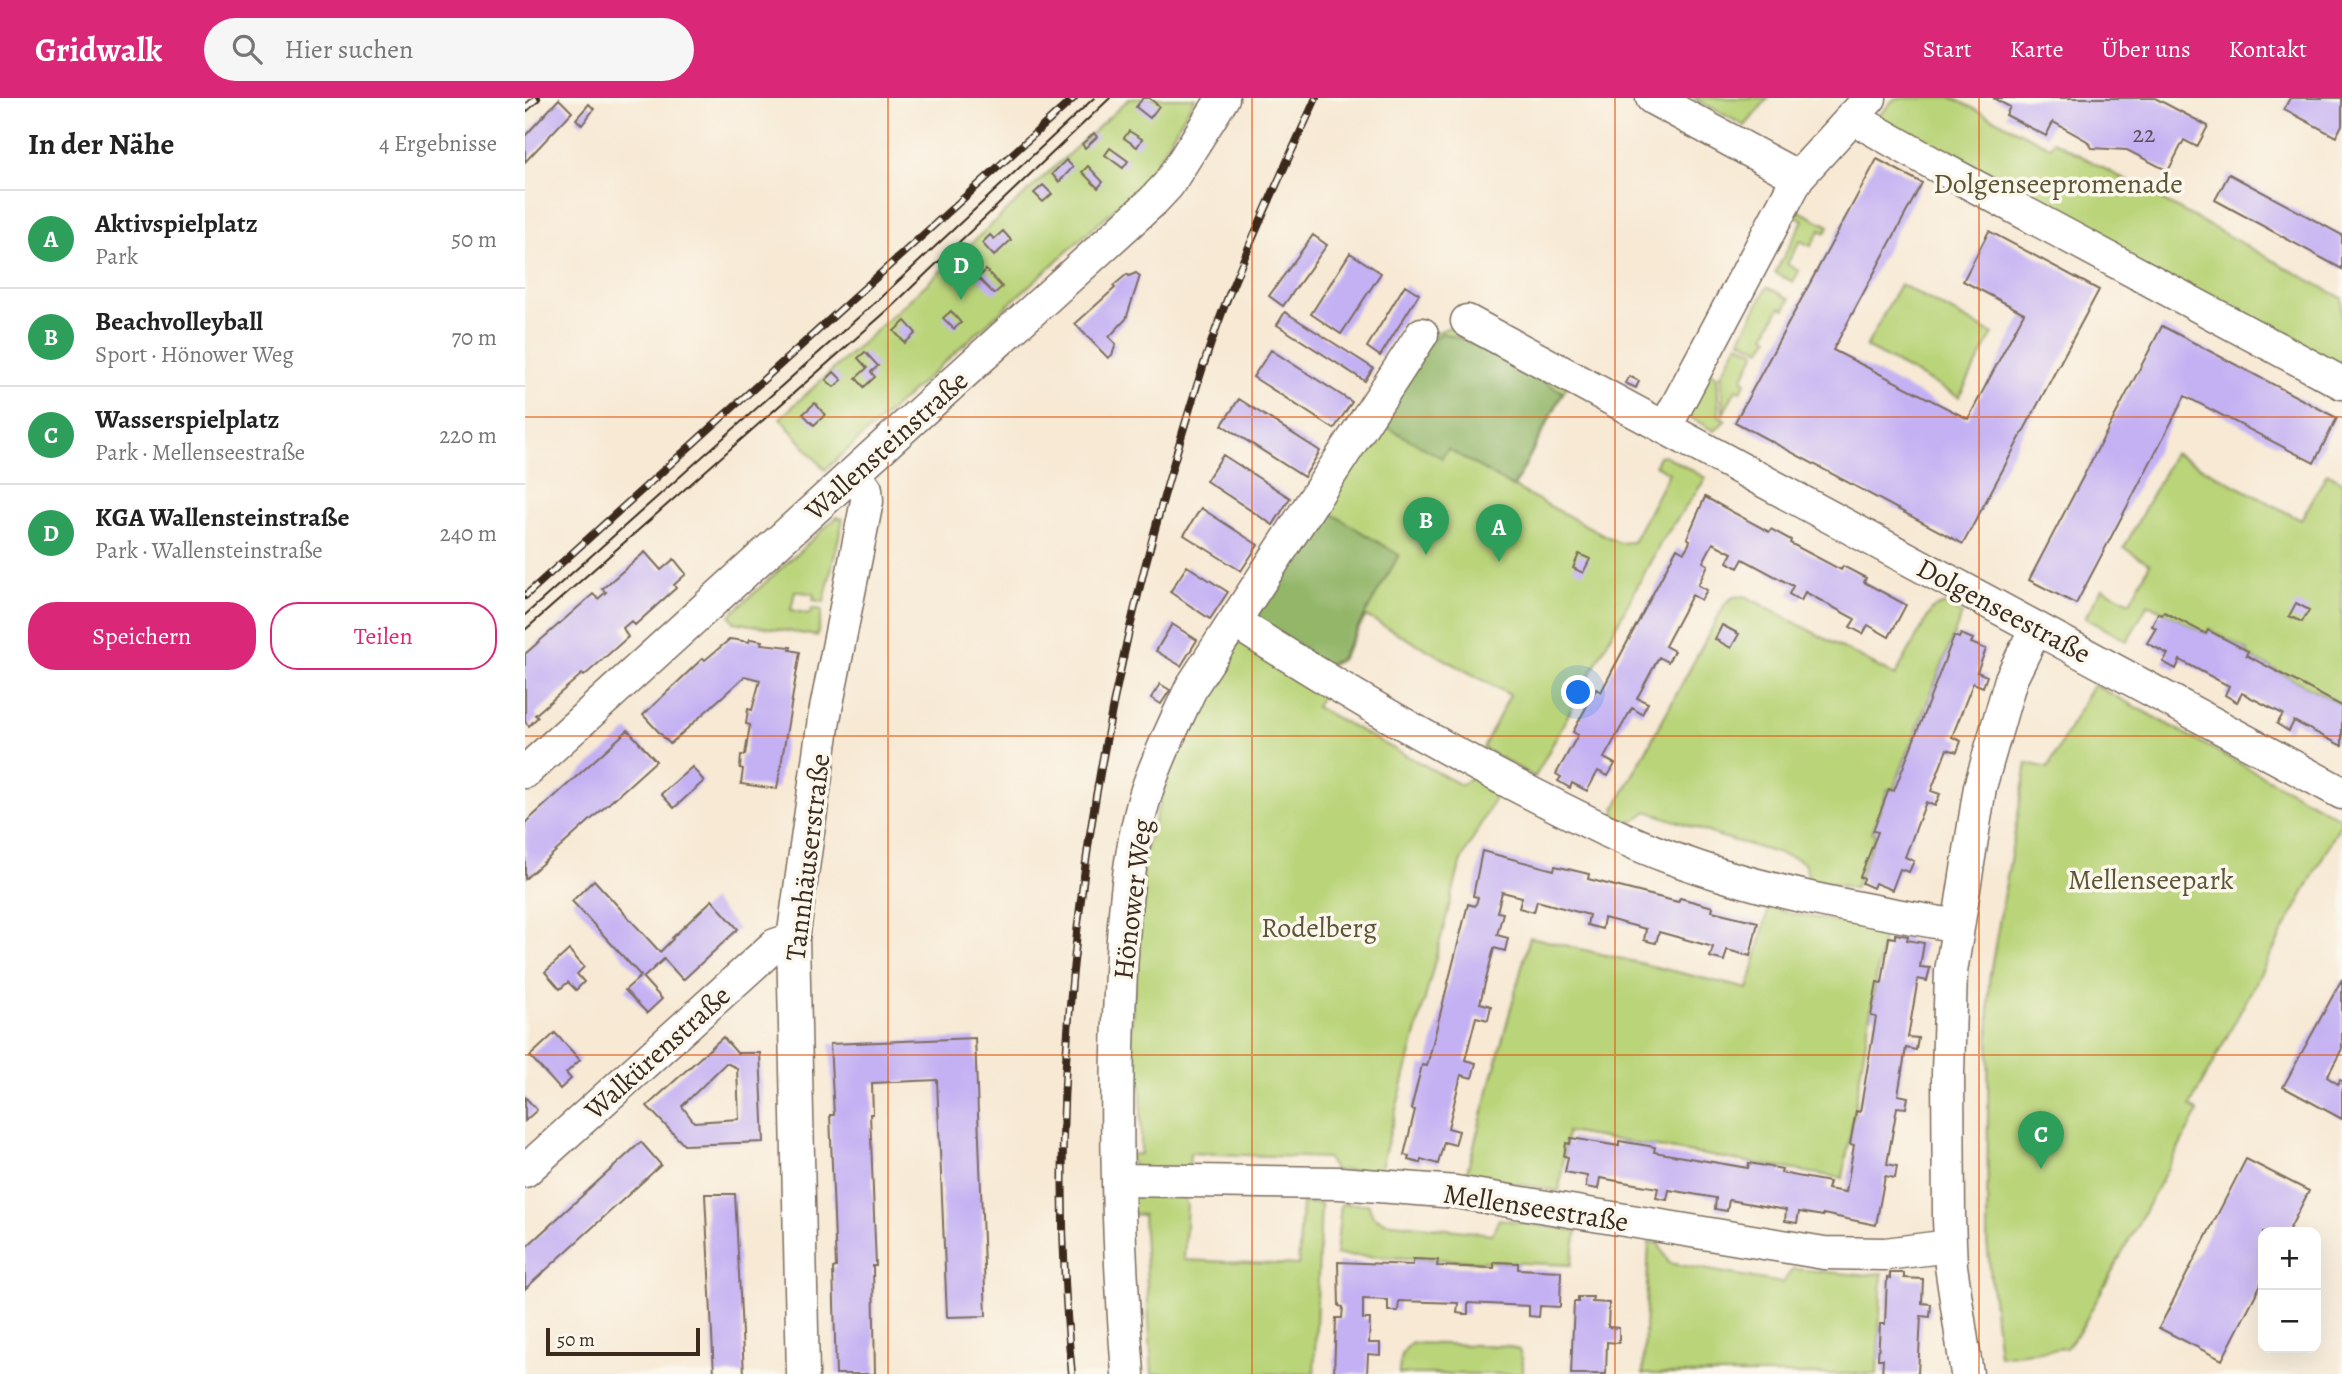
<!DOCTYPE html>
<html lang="de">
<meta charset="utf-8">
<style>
:root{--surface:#fff;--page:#f6f6f6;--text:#222;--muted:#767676;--line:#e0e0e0;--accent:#db2777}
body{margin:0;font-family:Alegreya,serif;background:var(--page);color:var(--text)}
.controls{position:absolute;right:21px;bottom:21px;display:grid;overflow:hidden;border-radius:14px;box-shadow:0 7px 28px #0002}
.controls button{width:63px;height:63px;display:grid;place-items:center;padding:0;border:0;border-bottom:2px solid var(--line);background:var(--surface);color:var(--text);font:35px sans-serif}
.scale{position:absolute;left:21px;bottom:18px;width:154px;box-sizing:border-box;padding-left:7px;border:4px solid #3b2a1e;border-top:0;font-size:19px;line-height:24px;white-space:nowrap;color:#3b2a1e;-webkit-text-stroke:5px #fbf7ec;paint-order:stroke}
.you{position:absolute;left:1054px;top:595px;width:24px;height:24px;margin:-18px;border:5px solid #fff;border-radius:50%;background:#1a73e8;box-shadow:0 0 0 10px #1a73e833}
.badge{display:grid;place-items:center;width:46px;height:46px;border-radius:50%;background:var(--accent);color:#fff;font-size:23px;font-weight:700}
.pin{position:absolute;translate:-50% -58px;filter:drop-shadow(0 2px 4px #0008)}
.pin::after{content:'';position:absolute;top:37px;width:24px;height:21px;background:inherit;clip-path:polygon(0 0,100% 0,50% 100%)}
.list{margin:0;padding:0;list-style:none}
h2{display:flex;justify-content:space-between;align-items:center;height:91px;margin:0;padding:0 28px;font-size:30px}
h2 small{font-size:23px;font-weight:400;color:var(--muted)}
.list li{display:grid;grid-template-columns:46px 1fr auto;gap:21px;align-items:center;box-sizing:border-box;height:98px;padding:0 28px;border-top:2px solid var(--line)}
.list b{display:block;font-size:26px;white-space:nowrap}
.list p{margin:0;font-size:23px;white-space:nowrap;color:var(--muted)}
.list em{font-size:23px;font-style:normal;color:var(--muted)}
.actions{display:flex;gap:14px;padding:21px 28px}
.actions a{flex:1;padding:16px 0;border:2px solid var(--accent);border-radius:28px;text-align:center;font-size:24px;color:var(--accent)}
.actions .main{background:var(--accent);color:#fff}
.icon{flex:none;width:38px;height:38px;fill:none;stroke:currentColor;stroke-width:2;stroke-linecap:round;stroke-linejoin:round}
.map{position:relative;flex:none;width:1817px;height:1276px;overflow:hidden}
header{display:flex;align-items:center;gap:42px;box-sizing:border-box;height:98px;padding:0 35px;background:var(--accent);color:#fff}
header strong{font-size:33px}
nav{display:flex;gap:38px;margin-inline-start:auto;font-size:24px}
.search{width:490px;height:63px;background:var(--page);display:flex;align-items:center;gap:18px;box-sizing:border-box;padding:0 24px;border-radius:38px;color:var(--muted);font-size:26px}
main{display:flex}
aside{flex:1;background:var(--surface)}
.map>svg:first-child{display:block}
.green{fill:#bad479;stroke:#7a7f4c;stroke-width:2}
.forest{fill:#93b669;stroke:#677044;stroke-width:2}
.building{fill:#c4b1f3;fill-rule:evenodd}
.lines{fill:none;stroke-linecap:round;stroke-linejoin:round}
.minor-casing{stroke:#7d6d5e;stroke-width:35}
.minor{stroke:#fff;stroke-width:32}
.tram{stroke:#3b2a1e;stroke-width:2}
.rail-casing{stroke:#3b2a1e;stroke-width:8}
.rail{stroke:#fbf7ec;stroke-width:5;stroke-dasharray:16;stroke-linecap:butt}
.grid{fill:none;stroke:#df570d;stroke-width:2;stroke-opacity:0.55}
.labels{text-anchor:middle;stroke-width:7;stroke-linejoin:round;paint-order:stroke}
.number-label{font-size:24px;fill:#5d4c53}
.park-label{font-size:28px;fill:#5b5435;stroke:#fbf7ec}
.street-label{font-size:28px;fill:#3b2a1e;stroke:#fbf7ec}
</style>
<header>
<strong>Gridwalk</strong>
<div class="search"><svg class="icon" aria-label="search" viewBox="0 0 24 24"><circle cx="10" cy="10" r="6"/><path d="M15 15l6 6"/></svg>Hier suchen</div>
<nav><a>Start</a><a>Karte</a><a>Über uns</a><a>Kontakt</a></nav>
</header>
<main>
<aside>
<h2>In der Nähe<small>4 Ergebnisse</small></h2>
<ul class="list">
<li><span class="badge" style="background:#2e9e5b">A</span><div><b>Aktivspielplatz</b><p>Park</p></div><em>50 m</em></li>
<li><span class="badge" style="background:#2e9e5b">B</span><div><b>Beachvolleyball</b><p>Sport · Hönower Weg</p></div><em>70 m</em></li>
<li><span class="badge" style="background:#2e9e5b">C</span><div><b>Wasserspielplatz</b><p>Park · Mellenseestraße</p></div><em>220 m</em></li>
<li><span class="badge" style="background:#2e9e5b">D</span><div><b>KGA Wallensteinstraße</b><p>Park · Wallensteinstraße</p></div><em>240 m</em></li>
</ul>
<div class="actions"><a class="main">Speichern</a><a>Teilen</a></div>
</aside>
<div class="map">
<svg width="1817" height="1276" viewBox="0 0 1817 1276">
<rect width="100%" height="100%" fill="#fbf7ec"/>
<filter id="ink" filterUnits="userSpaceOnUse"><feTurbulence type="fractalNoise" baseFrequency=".0143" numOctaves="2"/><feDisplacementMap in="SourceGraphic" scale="14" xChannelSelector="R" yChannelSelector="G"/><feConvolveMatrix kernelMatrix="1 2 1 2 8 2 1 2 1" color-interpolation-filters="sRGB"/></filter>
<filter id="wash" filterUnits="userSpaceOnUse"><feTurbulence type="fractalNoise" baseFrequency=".00686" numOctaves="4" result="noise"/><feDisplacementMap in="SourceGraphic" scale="28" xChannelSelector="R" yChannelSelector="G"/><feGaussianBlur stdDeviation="1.57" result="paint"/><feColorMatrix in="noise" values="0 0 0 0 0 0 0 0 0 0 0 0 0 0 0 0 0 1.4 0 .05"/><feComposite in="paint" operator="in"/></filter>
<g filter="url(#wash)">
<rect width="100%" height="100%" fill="#f7e9d4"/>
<!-- green -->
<path class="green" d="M 605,0 L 670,0 L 619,84 L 300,372 L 255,320 Z
M 1168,0 L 1243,0 L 1220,28 Z
M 1370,0 L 1428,0 L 1525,49 L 1529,43 L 1817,200 L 1817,276 L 1347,25 Z
M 1266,109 L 1304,128 L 1300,135 L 1295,132 L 1286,148 L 1275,143 L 1262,166 L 1274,173 L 1268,184 L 1250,175 L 1278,122 L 1264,114 Z
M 1375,186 L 1468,236 L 1434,299 L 1341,249 Z
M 1242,189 L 1265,201 L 1260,211 L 1255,209 L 1240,237 L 1244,240 L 1236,252 L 1215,241 Z
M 925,229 L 932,230 L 1042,288 L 989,389 L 1094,445 L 1108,444 L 1144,375 L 1130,367 L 1134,358 L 1139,357 L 1181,380 L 1136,444 L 1010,679 L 958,650 L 985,597 L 841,518 L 816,562 L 805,568 L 730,515 L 909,235 Z
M 1213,245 L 1231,254 L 1217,281 L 1221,284 L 1216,293 L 1211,291 L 1198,316 L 1196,277 Z
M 1180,271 L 1192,278 L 1194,318 L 1201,322 L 1189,333 L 1158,315 Z
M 1649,355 L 1776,422 L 1802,375 L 1817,383 L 1817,607 L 1722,557 L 1723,553 L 1684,531 L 1681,536 L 1623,506 L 1602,543 L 1560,520 L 1577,490 L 1605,504 L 1625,466 L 1599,450 Z
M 312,419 L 318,421 L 299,504 L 288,502 L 289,496 L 270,493 L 266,512 L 285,516 L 287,510 L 297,512 L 292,538 L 209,524 L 205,517 Z
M 1220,498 L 1370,578 L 1407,511 L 1419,506 L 1437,516 L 1368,692 L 1363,691 L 1347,734 L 1351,735 L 1330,790 L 1284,782 L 1280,766 L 1272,761 L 1197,739 L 1122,713 L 1108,724 L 1090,721 L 1090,710 L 1200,506 L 1208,499 Z
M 716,543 L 803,588 L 791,609 L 936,687 L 949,677 L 963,684 L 959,691 L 971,698 L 936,763 L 855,1073 L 809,1072 L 802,1060 L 665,1055 L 664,1076 L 616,1076 L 601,1057 L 616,1056 L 616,988 L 602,986 L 619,757 L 646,668 L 673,608 L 699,561 Z
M 1568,586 L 1817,721 L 1817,723 L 1665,1008 L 1673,1014 L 1555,1233 L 1541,1250 L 1474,1258 L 1462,1143 L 1464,882 L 1502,665 L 1523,670 Z
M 1244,809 L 1265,815 L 1359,832 L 1318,1080 L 1042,1034 L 1034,1093 L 941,1077 L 1005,839 L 1223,891 Z
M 657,1097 L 662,1106 L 659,1162 L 773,1167 L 777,1105 L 796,1106 L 789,1276 L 627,1276 L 618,1117 L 604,1116 L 606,1098 Z
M 816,1106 L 843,1106 L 848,1118 L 859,1124 L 967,1136 L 974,1121 L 1052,1133 L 1046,1167 L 811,1157 Z
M 1124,1144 L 1133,1145 L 1144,1165 L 1257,1185 L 1268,1171 L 1336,1177 L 1357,1175 L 1352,1276 L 1118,1276 Z
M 887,1245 L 983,1248 L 994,1252 L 998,1263 L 998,1276 L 874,1276 C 875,1262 875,1253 887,1245 Z"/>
<!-- forest -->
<path class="forest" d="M 917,235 L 941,242 L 1038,294 L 988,389 L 923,351 L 917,360 L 851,323 L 901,246 Z
M 796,409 L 874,457 L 814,562 L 795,568 L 730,520 Z"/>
<g id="blocks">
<!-- building -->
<path class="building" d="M 618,0 L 624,0 L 634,8 L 625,20 L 611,9 Z
M 1468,0 L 1630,0 L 1683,28 L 1672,49 L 1659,42 L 1643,73 L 1602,52 L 1567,50 L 1562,43 L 1528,24 L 1521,38 L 1481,17 L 1485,9 Z
M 1765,0 L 1817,0 L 1817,27 L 1811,39 L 1759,11 Z
M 34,1 L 47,14 L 0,64 L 0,38 Z
M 64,6 L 69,11 L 57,27 L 51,21 Z
M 604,33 L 617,41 L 612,49 L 599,40 Z
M 569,35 L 572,39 L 560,50 L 557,46 Z
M 585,50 L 603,63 L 598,70 L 580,57 Z
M 1352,61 L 1397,85 L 1308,252 L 1443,321 L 1499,215 L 1438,183 L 1464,133 L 1574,192 L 1438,446 L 1210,324 Z
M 541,62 L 548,69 L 534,84 L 527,76 Z
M 563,68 L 578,84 L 573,90 L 557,74 Z
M 1704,76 L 1817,137 L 1817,171 L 1690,102 Z
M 518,87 L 527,96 L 518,104 L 509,95 Z
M 478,133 L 486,142 L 469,158 L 457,145 L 465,137 L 469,141 Z
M 788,137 L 802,147 L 758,208 L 744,198 Z
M 825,155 L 856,175 L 816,236 L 786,216 Z
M 432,164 L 437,170 L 427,179 L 422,174 Z
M 461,172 L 477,189 L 469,196 L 453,180 Z
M 611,175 L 615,178 L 601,221 L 584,239 L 591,246 L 587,257 L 583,260 L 550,226 L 590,190 L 588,188 L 602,176 L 604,178 Z
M 880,187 L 894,196 L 855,258 L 842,249 Z
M 426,213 L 436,225 L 429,231 L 418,220 Z
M 760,214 L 848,270 L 840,283 L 752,227 Z
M 380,223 L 391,235 L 380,245 L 369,233 Z
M 1637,228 L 1812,320 L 1789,365 L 1660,298 L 1551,506 L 1504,482 Z
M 746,252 L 827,304 L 809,331 L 728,279 Z
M 340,254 L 353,268 L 346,274 L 350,279 L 339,289 L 331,280 L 342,270 L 333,260 Z
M 309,274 L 317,282 L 309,289 L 301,282 Z
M 1104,278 L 1114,283 L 1111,290 L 1100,285 Z
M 714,301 L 795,353 L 779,379 L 697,327 Z
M 290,305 L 300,317 L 289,327 L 278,316 Z
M 698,357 L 765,400 L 748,427 L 681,383 Z
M 1180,399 L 1244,434 L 1246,431 L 1266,442 L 1265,445 L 1316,472 L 1318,468 L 1341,480 L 1339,484 L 1381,507 L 1364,539 L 1343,527 L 1338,536 L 1325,529 L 1330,521 L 1280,494 L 1276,503 L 1264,496 L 1268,488 L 1218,461 L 1213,470 L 1202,464 L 1207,455 L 1188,445 L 1178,464 L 1183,467 L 1173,487 L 1182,492 L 1176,502 L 1167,497 L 1140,548 L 1149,553 L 1143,564 L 1134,559 L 1112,600 L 1123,605 L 1117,616 L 1107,610 L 1079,660 L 1090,666 L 1083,678 L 1073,673 L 1062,693 L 1047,685 L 1045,690 L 1033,683 L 1036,679 L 1031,676 L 1053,637 L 1048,634 L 1071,591 L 1076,594 L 1152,450 L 1159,454 L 1164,446 L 1165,442 L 1162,440 Z
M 676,410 L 733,447 L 716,473 L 659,437 Z
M 120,454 L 136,472 L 149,461 L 161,476 L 149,487 L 151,490 L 110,527 L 106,523 L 98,530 L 103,539 L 59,578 L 57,576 L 10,617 L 13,619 L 4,628 L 0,624 L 0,556 L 68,496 L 73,501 L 81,494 L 77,491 Z
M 1054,456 L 1065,461 L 1058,475 L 1048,470 Z
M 662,468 L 703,494 L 685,521 L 645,494 Z
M 1771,505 L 1784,512 L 1777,524 L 1764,518 Z
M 1639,514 L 1681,536 L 1683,532 L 1723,553 L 1721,557 L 1817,608 L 1817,648 L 1769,623 L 1764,633 L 1752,626 L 1758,616 L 1717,595 L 1712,604 L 1700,597 L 1704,588 L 1655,562 L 1651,571 L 1638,564 L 1643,556 L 1622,545 L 1631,530 L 1627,528 L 1633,515 L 1637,517 Z
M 647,526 L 672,542 L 656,568 L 631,553 Z
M 1197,527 L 1214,536 L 1206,550 L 1190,541 Z
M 1436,536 L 1448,541 L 1446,545 L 1461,551 L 1452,574 L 1462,578 L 1458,589 L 1448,585 L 1427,639 L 1436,643 L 1432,654 L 1422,651 L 1406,693 L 1415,696 L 1410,708 L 1401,704 L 1380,759 L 1389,763 L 1384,774 L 1375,771 L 1367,792 L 1350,785 L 1348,790 L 1337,785 L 1339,781 L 1335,779 L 1353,734 L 1348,733 L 1364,691 L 1369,693 L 1429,538 L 1434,540 Z
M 205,541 L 224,544 L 225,541 L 237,543 L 236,546 L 266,549 L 265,552 L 275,554 L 252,691 L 216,686 L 218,671 L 215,670 L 216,657 L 220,657 L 225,627 L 221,626 L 223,611 L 227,612 L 235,582 L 220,578 L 145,646 L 118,617 L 178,560 L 180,562 Z
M 635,586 L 645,592 L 636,606 L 626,600 Z
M 103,632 L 131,663 L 0,781 L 0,725 Z
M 167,669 L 179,683 L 149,710 L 136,696 Z
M 957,753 L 1029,772 L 1030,768 L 1064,776 L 1063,781 L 1153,804 L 1155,800 L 1188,809 L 1187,813 L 1233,824 L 1225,858 L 1202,852 L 1199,863 L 1185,859 L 1188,849 L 1134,834 L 1131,845 L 1126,844 L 1119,842 L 1121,831 L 1079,820 L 1077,831 L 1062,827 L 1064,817 L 1012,803 L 1009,814 L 994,810 L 997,799 L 977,794 L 972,814 L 978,815 L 972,837 L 983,840 L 980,853 L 969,850 L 955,905 L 966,908 L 963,922 L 951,919 L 940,962 L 951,965 L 947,980 L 936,977 L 923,1030 L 934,1033 L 930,1047 L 919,1044 L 913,1066 L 896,1061 L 895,1065 L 883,1062 L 884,1058 L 879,1057 L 890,1012 L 886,1011 L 897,967 L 902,968 L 943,806 L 950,808 L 952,803 L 953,799 L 948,798 Z
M 69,782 L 135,854 L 148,841 L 147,840 L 187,802 L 213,831 L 158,882 L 139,861 L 118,880 L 137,901 L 122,915 L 100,892 L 116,878 L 47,803 Z
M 1370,836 L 1383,838 L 1382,842 L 1399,845 L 1395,869 L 1405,870 L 1402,883 L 1393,881 L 1383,939 L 1393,940 L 1391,952 L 1381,950 L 1373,997 L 1383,999 L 1381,1010 L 1372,1009 L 1362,1066 L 1372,1068 L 1370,1080 L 1360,1078 L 1351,1127 L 1298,1116 L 1298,1118 L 1274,1114 L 1272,1125 L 1260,1123 L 1261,1112 L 1204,1102 L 1202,1113 L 1190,1111 L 1191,1100 L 1144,1092 L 1142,1102 L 1131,1100 L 1133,1090 L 1075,1080 L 1073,1091 L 1061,1089 L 1062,1078 L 1040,1074 L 1043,1059 L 1039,1058 L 1041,1045 L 1045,1046 L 1046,1040 L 1094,1048 L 1094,1043 L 1130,1049 L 1129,1054 L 1223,1070 L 1224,1065 L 1257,1071 L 1256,1075 L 1304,1084 L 1302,1091 L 1321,1094 L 1329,1047 L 1325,1046 L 1331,1013 L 1335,1014 L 1351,919 L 1346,918 L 1352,884 L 1357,885 L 1364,839 L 1370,840 Z
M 44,852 L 59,869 L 52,876 L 59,884 L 51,892 L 43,884 L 35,891 L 20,874 Z
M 1817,881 L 1817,951 L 1802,979 L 1813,986 L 1815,982 L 1817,983 L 1817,1021 L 1758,989 Z
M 30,935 L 55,962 L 41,975 L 46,981 L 35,991 L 5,958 Z
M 198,939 L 212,955 L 235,955 L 239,1044 L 159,1047 L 122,1008 ZM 201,965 L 212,970 L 214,1021 L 169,1024 L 157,1008 Z
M 450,940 L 461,1218 L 422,1219 L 412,982 L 347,985 L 348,1016 L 345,1016 L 351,1168 L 348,1168 L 350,1276 L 311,1276 L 308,1170 L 311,1169 L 305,1017 L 309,1017 L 305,946 Z
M 0,999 L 12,1012 L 0,1023 Z
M 116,1044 L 136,1067 L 0,1191 L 0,1150 Z
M 1721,1061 L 1784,1093 L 1763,1134 L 1738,1134 L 1738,1182 L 1697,1262 L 1634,1230 Z
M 180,1096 L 210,1096 L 219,1276 L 189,1276 Z
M 888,1161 L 913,1162 L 912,1168 L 969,1170 L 969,1164 L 993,1165 L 993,1171 L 1036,1173 L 1035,1209 L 1015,1208 L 1014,1219 L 1004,1218 L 1004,1208 L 943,1205 L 943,1216 L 938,1216 L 932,1215 L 933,1205 L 874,1203 L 873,1213 L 863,1213 L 863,1202 L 838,1201 L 838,1221 L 845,1221 L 844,1245 L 855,1245 L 855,1257 L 843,1256 L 842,1276 L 809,1276 L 811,1220 L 817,1220 L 818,1209 L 814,1208 L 813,1164 L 888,1167 Z
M 1365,1175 L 1379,1175 L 1379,1180 L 1398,1181 L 1397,1205 L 1406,1206 L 1405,1219 L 1396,1218 L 1393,1276 L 1357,1276 L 1358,1261 L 1353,1261 L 1355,1226 L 1360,1226 L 1362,1179 L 1365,1180 Z
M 1053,1199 L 1068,1199 L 1067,1204 L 1084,1205 L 1083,1229 L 1094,1230 L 1094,1245 L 1082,1244 L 1081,1276 L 1046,1276 L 1049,1204 L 1053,1204 Z"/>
</g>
</g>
<g filter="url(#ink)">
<use href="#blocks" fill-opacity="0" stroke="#7d6d5e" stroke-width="2"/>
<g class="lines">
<defs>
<path id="minor" d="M 1127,0 L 1273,79
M 1326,19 L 1416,70 L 1817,285
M 942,223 L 1817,695
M 1140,330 L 1273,79 L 1345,0
M 710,524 C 801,582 894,637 990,687 C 1043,714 1094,741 1149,761 C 1241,795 1337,811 1433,828
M 0,674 L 628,103 L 643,87 L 698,0
M 0,1073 L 250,847 L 268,841
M 594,1082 L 815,1085 L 931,1094 L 1299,1155 L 1360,1156 L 1425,1148
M 278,1276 L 268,841 L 299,621 L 342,403 L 341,391 L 330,376
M 603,1276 C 593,1150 589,1021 595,895 C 598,829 602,759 621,695 C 633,658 651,623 667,588 L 897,236
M 1442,1276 L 1426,1168 L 1424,1121 L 1423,976 L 1426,874 L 1455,689 L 1486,581 L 1511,530"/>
</defs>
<!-- minor casing -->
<use href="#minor" class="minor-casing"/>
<!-- minor -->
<use href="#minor" class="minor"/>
<!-- tram -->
<path class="tram" d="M 0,517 L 354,201 L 569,0
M 0,532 L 363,212 L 585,0"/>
<defs>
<path id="rail" d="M 0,11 L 12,0
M 0,498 L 549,0
M 547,1276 C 517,981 561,665 644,381 C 660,325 677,267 698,212 C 725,141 760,69 791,0"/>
</defs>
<!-- rail casing -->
<use href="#rail" class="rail-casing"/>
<!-- rail -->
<use href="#rail" class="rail"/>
</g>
</g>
<!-- grid -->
<path class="grid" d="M 363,0 L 363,1276M 727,0 L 727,1276M 1090,0 L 1090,1276M 1454,0 L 1454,1276M 0,319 L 1817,319M 0,638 L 1817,638M 0,957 L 1817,957"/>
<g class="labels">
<!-- number labels -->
<g class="number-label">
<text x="1619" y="44">22</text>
</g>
<!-- park labels -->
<g class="park-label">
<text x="1533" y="95">Dolgenseepromenade</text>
<text x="1626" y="791">Mellenseepark</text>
<text x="794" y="839">Rodelberg</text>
</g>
<!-- street labels -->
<g class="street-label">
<text transform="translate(361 347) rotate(-42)" y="10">Wallensteinstraße</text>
<text transform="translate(1479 512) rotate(28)" y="10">Dolgenseestraße</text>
<text transform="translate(282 759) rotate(-83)" y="10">Tannhäuserstraße</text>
<text transform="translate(607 801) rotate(-83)" y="10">Hönower Weg</text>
<text transform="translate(132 954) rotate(-42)" y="10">Walkürenstraße</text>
<text transform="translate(1011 1109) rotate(9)" y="10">Mellenseestraße</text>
</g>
</g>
</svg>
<div class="controls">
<button>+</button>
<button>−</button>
</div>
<div class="scale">50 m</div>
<div class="you"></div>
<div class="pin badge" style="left:974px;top:464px;background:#2e9e5b">A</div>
<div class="pin badge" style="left:901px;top:457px;background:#2e9e5b">B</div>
<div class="pin badge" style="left:1516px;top:1071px;background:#2e9e5b">C</div>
<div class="pin badge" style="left:436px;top:202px;background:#2e9e5b">D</div>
</div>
</main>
